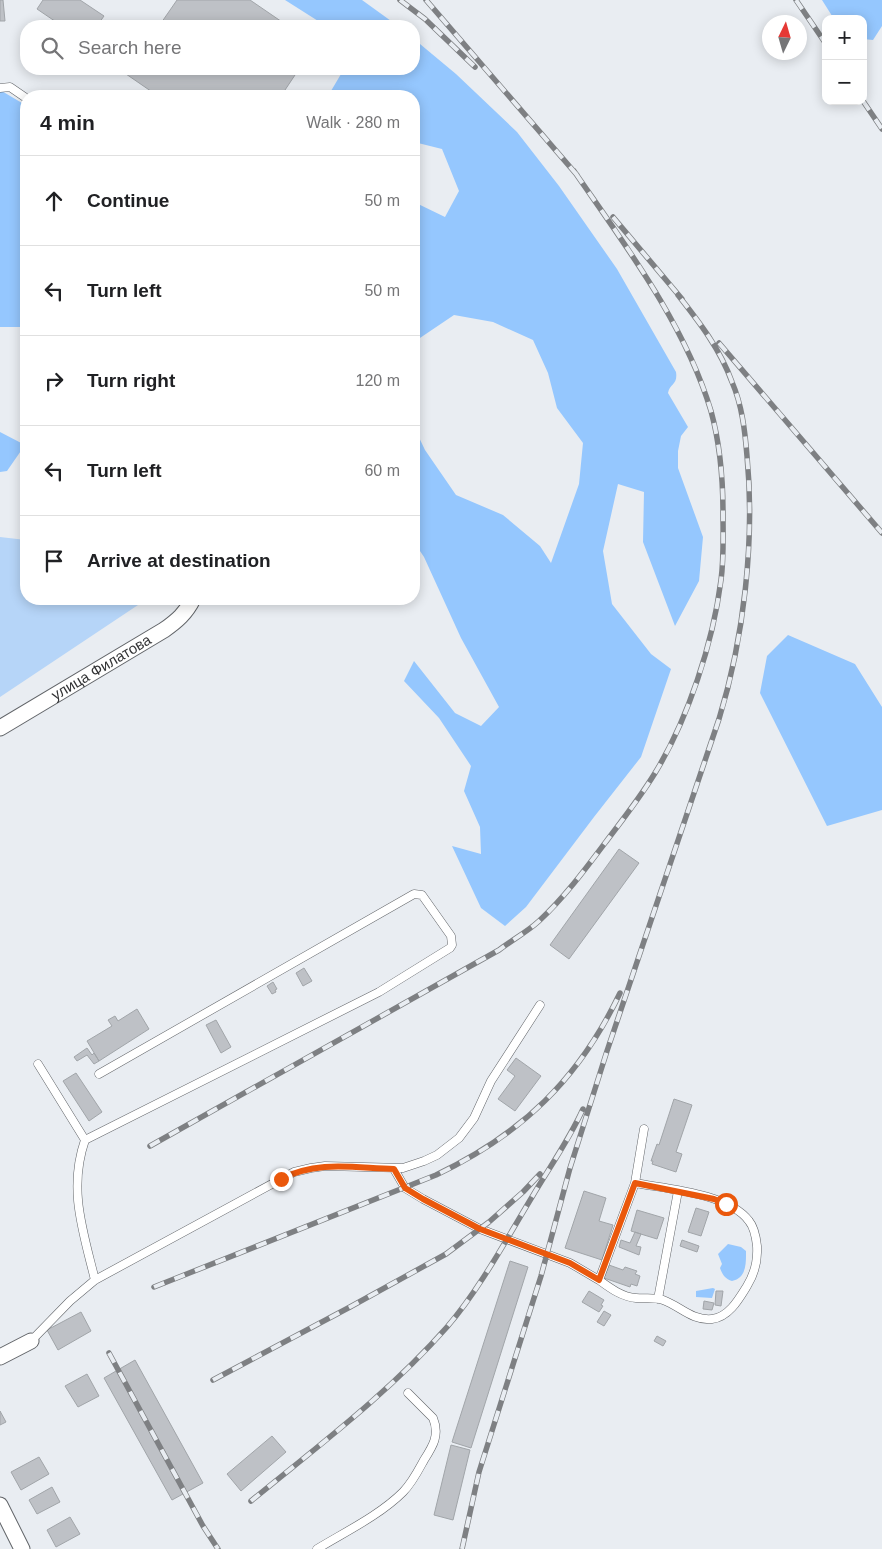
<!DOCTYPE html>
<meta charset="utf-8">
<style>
:root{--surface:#fff;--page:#f6f6f6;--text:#202124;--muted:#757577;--line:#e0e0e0}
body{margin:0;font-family:Helvetica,sans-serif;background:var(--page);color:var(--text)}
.controls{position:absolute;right:15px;top:15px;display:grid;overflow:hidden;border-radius:10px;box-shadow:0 2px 12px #0003}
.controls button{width:45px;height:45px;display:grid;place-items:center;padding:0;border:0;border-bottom:1px solid var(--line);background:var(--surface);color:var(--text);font:25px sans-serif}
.compass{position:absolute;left:762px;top:15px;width:45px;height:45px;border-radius:50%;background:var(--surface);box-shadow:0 2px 12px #0003;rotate:5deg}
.stop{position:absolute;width:15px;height:15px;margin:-11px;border:4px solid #ea580c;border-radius:50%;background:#fff}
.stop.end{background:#ea580c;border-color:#fff;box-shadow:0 1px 5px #0008}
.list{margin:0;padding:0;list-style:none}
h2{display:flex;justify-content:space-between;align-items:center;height:65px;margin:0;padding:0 20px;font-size:21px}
h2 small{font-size:16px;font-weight:400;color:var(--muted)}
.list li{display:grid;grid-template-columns:32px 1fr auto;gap:15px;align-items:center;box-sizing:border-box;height:90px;padding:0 20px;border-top:1px solid var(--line)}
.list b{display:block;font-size:19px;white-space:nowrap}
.list em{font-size:16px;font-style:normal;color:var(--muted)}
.icon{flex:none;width:28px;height:28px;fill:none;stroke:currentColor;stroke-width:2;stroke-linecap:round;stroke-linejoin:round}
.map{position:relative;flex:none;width:882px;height:1549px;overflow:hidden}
.search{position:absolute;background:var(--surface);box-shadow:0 2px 12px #0003;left:20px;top:20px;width:400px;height:55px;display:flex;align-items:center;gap:12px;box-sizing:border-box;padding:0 18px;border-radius:20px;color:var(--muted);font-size:19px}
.panel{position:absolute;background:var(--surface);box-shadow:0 2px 12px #0003;left:20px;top:90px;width:400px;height:515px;border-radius:20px}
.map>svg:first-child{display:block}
.green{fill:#95c7fe}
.water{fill:#b6d5f8}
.building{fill:#bec1c6;stroke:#a1a5a9}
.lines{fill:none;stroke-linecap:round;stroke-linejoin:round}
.lane-casing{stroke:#616468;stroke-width:9}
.street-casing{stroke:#616468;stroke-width:17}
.lane{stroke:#fff;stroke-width:8}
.street{stroke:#fff;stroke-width:15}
.rail-casing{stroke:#7e8083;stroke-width:5.5}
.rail{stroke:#e9edf2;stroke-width:4;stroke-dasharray:11;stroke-linecap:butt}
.route{stroke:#ea580c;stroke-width:6}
.labels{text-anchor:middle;stroke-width:4;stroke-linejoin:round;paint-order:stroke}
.street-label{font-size:15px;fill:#323335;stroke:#e9edf2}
</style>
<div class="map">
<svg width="882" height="1549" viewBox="0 0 882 1549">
<rect width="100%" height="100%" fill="#e9edf2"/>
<!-- green -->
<path class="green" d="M 285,0 L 362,0 L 398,26 L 326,26 Z
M 822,0 L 882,0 L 882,26 L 873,40 L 863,39 L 863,19 L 834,19 Z
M 414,39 L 456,74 L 517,132 L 559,186 L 617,269 L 676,372 C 678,385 670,383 668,393 L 688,427 L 681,436 L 678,451 L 678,468 L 703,537 L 699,581 L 675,626 L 643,542 L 644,492 L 618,484 L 603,551 L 612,604 L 651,654 L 671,669 L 641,757 L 594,817 L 526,907 L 505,926 L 481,908 L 452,846 L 481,854 L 480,827 L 464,791 L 471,766 L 439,718 L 404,681 L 414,661 L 455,713 L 481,726 L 499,707 L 461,638 L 424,557 L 414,542 L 414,427 L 425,450 L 456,495 L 503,515 L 540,546 L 551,563 L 579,484 L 583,443 L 557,408 L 548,373 L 533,340 L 493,322 L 454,315 L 414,342 L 414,202 L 445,217 L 459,191 L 442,149 L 414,142 L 414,96 L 328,96 L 344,69 L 414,69 Z
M 0,90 L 22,103 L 26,114 L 26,327 L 0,327 Z
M 0,432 L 25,445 L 7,471 L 0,472 Z
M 788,635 L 855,664 L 882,707 L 882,810 L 827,826 L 760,693 L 767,656 Z
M 728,1244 L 741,1247 L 746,1251 C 746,1262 747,1278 732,1281 C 725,1279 722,1274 720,1268 L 722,1264 L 718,1254 Z
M 713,1288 L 715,1289 L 712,1298 L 696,1297 L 696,1291 Z"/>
<!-- water -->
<path class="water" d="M 0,537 L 26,540 L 26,599 L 147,599 L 0,697 Z"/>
<!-- building -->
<path class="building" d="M 0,0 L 3,0 L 5,21 L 0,21 Z
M 43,0 L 80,0 L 104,16 L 97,26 L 62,26 L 37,9 Z
M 177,0 L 250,0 L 288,26 L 159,26 Z
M 130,69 L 299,69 L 281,96 L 158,96 L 126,74 Z
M 619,849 L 639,863 L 569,959 L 550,945 Z
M 304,968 L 312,981 L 303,986 L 296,973 Z
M 273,982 L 277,989 L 275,990 L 276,992 L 272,994 L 267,986 Z
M 137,1009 L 149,1029 L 99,1061 L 87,1041 L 112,1026 L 108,1020 L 115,1016 L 118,1021 Z
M 216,1020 L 231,1047 L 221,1053 L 206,1025 Z
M 87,1048 L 92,1055 L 94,1053 L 99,1061 L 94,1064 L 87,1055 L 77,1061 L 74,1057 Z
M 516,1058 L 541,1076 L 515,1111 L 498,1099 L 515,1076 L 507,1070 Z
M 76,1073 L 102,1112 L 89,1121 L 63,1081 Z
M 674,1099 L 692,1105 L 676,1152 L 682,1154 L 676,1172 L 652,1164 L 653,1161 L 651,1161 L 657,1144 L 659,1145 Z
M 584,1191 L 606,1198 L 599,1221 L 613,1225 L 602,1260 L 565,1248 Z
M 696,1208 L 709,1212 L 701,1236 L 688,1232 Z
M 637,1210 L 664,1218 L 657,1239 L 631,1231 Z
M 635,1232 L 641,1234 L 636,1246 L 641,1247 L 639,1255 L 619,1247 L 621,1240 L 630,1243 Z
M 682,1240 L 699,1246 L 697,1252 L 680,1246 Z
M 510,1261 L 528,1267 L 471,1448 L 452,1442 Z
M 609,1265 L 623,1270 L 625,1267 L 637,1271 L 635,1274 L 640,1276 L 637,1286 L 631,1284 L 630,1287 L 604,1278 Z
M 589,1291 L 604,1300 L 601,1305 L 603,1306 L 599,1312 L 582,1302 Z
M 716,1291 L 723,1291 L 721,1306 L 715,1305 Z
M 704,1301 L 714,1303 L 712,1310 L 703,1309 Z
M 604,1311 L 611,1315 L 604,1326 L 597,1322 Z
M 81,1312 L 91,1331 L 58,1350 L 47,1330 Z
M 657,1336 L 666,1341 L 663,1346 L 654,1341 Z
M 135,1360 L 203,1483 L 172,1500 L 104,1378 Z
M 87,1374 L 99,1396 L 78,1407 L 65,1386 Z
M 0,1411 L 6,1422 L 0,1425 Z
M 272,1436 L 286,1452 L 241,1491 L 227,1474 Z
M 451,1445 L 470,1450 L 453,1520 L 434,1515 Z
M 39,1457 L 49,1474 L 21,1490 L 11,1472 Z
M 52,1487 L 60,1502 L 37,1514 L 29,1500 Z
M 70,1517 L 80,1534 L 56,1547 L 47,1530 Z"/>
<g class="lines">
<defs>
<path id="lane" d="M 0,88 L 10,87 L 26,98
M 38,1064 L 85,1140
M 394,1169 L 405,1188 L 423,1199 L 480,1229 L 570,1263 L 599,1280 L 635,1183 C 667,1189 728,1193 749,1221 C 754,1227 756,1237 757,1246 C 758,1261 755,1273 747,1286 C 739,1299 729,1317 712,1319 C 692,1321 680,1306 663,1300 C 654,1297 645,1299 636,1298 C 622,1297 610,1288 599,1280
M 635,1183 L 644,1129
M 95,1280 C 83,1231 68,1189 85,1140 L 379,992 L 450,948 L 452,945 L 451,936 L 422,895 L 414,894 L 99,1074
M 658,1299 L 678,1191
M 31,1341 L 70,1301 L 95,1280 L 294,1172 L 311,1168 L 325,1166 L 403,1168 L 424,1161 L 437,1155 L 459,1138 L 474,1118 L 491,1081 L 540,1005
M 317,1549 C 345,1532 380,1515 403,1492 C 412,1483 418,1471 424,1460 C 433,1446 440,1435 433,1418 L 408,1393"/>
<g id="street">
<path id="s1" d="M 0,728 L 164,630 C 177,621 186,613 193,599"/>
<path d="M 0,1357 L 31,1341"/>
<path d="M 0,1505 L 22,1549"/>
</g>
</defs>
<!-- lane casing -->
<use href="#lane" class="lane-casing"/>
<!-- street casing -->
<use href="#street" class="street-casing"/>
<!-- lane -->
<use href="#lane" class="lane"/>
<!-- street -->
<use href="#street" class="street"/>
<defs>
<path id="rail" d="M 400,0 L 425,19 L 475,67
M 426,0 L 577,175
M 796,0 L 826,44
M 863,101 L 882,129
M 613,217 L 682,299
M 719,343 L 882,533
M 150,1146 L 499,950 C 512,940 527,932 539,921 C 565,897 587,867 608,839 C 624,818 641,796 655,773 C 688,719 713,643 721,580 C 724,558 723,535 723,513 C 723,479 720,444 711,411 C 685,324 625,245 574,171
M 154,1287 L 436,1175 C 522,1134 579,1079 620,993
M 109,1353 L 203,1526 L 218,1549
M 213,1380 L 350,1307 L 446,1254 L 489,1222 L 523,1192 L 540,1174
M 251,1501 C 318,1446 389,1393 447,1327 C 479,1290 506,1240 532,1197 C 549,1168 569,1140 583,1109
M 462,1549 L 479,1472 L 541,1276 L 570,1168 L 607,1051 L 719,719 C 744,638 755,540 747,456 C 745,431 742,405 732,382 C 720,349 700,323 678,295"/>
</defs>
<!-- rail casing -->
<use href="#rail" class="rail-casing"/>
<!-- rail -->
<use href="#rail" class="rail"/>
</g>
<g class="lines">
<!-- route -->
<path class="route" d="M 281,1179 C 318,1160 354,1168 394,1169 L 405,1188 L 423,1199 L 480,1229 L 570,1263 L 599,1280 L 635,1183 L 714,1199 L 726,1204"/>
</g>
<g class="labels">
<!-- street labels -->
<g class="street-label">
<text dy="5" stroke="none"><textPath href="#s1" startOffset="118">улица Филатова</textPath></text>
</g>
</g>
</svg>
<div class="controls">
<button>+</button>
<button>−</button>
</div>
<svg class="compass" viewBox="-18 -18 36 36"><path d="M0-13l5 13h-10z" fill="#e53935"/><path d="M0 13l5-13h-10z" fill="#757577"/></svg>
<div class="stop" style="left:726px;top:1204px"></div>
<div class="stop end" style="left:281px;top:1179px"></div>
<div class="search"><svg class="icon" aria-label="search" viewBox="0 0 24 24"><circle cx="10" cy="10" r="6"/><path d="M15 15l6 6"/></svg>Search here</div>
<section class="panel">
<h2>4 min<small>Walk · 280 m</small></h2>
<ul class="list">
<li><svg class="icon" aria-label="ahead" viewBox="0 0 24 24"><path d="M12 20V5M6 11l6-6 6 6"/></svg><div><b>Continue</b></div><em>50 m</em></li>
<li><svg class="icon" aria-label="left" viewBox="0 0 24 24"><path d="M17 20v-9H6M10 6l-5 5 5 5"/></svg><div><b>Turn left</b></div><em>50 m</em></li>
<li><svg class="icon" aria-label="right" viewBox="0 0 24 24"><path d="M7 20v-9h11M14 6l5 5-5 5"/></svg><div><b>Turn right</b></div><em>120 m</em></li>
<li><svg class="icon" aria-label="left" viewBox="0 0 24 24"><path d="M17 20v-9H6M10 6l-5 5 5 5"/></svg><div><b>Turn left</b></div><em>60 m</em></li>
<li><svg class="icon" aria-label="arrive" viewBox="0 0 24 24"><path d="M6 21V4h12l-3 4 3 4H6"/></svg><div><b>Arrive at destination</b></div></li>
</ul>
</section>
</div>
